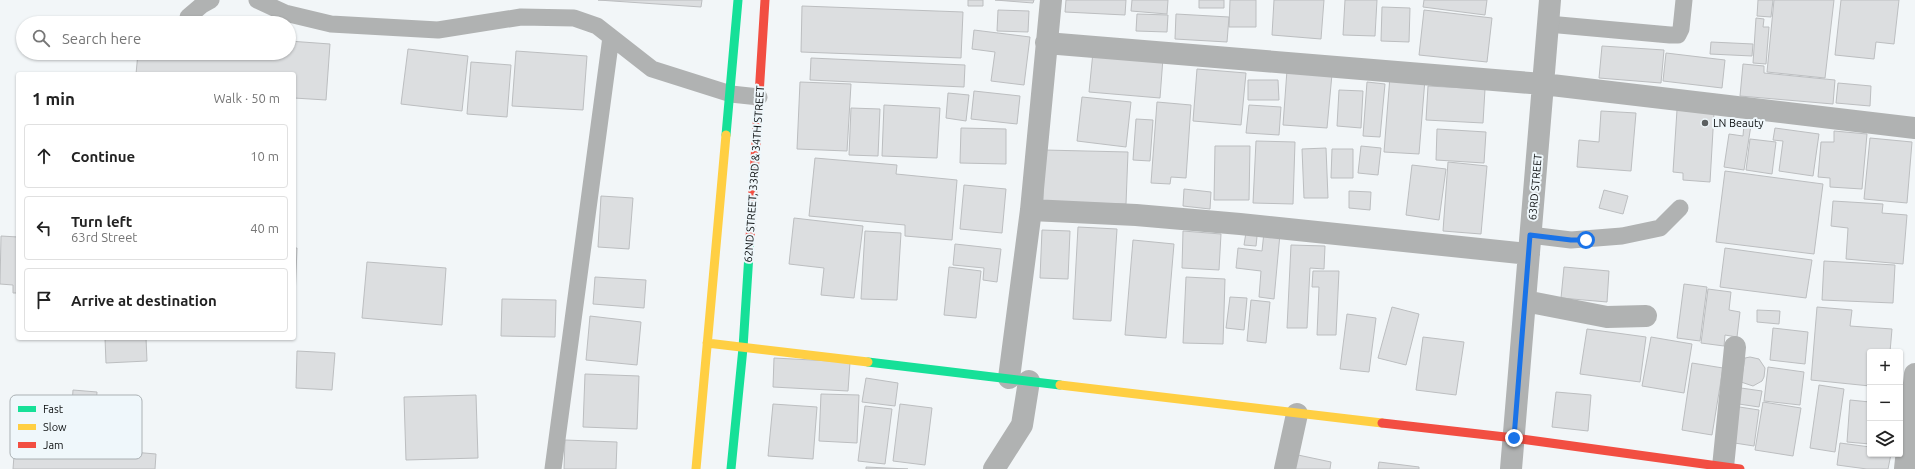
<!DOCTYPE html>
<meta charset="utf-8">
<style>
:root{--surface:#fff;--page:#f2f2f2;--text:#222;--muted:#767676;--line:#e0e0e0}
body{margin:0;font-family:Ubuntu,sans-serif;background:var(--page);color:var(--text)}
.controls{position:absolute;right:12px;bottom:12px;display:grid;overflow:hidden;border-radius:4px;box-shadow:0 1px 3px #0004}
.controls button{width:36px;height:36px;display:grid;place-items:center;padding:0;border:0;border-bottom:1px solid var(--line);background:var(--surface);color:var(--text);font:20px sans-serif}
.stop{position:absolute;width:12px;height:12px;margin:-9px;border:3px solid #1a73e8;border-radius:50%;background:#fff}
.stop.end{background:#1a73e8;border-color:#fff;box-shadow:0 1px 4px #0008}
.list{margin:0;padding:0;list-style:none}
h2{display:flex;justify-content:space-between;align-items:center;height:52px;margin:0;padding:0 16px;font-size:17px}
h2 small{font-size:13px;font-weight:400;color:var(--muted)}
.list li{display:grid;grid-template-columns:26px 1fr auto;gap:12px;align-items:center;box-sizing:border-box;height:64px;margin:0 8px 8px;padding:0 8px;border:1px solid var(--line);border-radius:4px}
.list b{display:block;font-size:15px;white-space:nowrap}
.list p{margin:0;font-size:13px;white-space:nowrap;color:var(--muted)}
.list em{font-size:13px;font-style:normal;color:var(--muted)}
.icon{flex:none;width:22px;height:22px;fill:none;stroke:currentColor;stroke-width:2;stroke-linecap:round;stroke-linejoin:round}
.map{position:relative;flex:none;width:1915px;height:469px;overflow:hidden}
.search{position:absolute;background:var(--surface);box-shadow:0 1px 3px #0004;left:16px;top:16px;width:280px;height:44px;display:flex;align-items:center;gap:10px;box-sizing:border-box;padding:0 14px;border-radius:22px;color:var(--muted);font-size:15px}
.panel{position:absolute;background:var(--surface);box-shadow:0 1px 3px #0004;left:16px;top:72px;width:280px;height:268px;border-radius:4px}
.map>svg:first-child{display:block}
.building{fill:#dcdee0;stroke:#bcbec0}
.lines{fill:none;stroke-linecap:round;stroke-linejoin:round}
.lane{stroke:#b0b2b2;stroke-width:17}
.street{stroke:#b0b2b2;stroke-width:22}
.fast{stroke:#16e098;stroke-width:9}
.slow{stroke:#ffcf43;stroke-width:9}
.jam{stroke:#f24e42;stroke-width:9}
.route{stroke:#1a73e8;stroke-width:5}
.poi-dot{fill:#5c6061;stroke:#eff7fb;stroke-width:1.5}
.labels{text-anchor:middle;stroke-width:4;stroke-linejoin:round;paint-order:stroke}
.poi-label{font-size:11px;fill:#0c0f10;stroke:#eff7fb;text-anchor:start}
.street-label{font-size:11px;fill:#0c0f10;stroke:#eff7fb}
.key{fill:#eff7fb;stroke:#abb1b4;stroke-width:1}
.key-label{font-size:11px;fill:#0c0f10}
</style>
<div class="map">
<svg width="1915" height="469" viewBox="0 0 1915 469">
<rect width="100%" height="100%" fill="#f2f6f8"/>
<!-- building -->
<path class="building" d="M 598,0 L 702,0 L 701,7 Z
M 968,0 L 983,0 L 983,6 L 968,6 Z
M 995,0 L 1034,0 L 1033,3 Z
M 1066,0 L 1126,0 L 1125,15 L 1065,12 Z
M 1132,0 L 1168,0 L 1167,14 L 1131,11 Z
M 1199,0 L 1224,0 L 1224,8 L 1199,8 Z
M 1230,0 L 1256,0 L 1256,27 L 1229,27 Z
M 1274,0 L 1324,0 L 1321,39 L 1272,35 Z
M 1345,0 L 1377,0 L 1375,36 L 1343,35 Z
M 1424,0 L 1487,0 L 1485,15 L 1423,7 Z
M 1758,0 L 1773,0 L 1771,17 L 1757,16 Z
M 1774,0 L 1834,0 L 1825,78 L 1767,72 Z
M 1841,0 L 1899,0 L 1894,44 L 1876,42 L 1874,59 L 1835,55 Z
M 802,6 L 963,12 L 961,58 L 801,52 Z
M 1382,7 L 1410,8 L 1409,42 L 1381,41 Z
M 998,10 L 1029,11 L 1028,32 L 997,31 Z
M 1424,10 L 1492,18 L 1487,62 L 1419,55 Z
M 1137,14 L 1168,15 L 1167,32 L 1136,31 Z
M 1176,14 L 1229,17 L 1227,42 L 1175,39 Z
M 1756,18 L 1764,19 L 1763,27 L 1769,27 L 1766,64 L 1753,63 Z
M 974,30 L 1030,37 L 1024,85 L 991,81 L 995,52 L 972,49 Z
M 289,41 L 330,44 L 326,100 L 294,98 L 294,74 L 136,74 L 138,53 L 289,53 Z
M 1711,42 L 1753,44 L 1752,56 L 1710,54 Z
M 1602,46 L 1664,50 L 1661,83 L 1599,78 Z
M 408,49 L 468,56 L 462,111 L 401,104 Z
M 516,51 L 587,56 L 583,110 L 512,106 Z
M 1093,52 L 1163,58 L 1160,98 L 1089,92 Z
M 1666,53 L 1725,60 L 1722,88 L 1663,81 Z
M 811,58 L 965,65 L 964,87 L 810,80 Z
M 471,62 L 511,65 L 507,117 L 467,114 Z
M 1743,64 L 1764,66 L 1764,73 L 1835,80 L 1833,104 L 1740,96 Z
M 1197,69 L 1246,73 L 1241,125 L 1193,121 Z
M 1287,70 L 1332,74 L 1327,128 L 1283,125 Z
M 1390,76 L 1425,79 L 1419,154 L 1384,152 Z
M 1248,80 L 1278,80 L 1279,100 L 1248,100 Z
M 800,82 L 851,84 L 847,151 L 797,149 Z
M 1367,82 L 1385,84 L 1380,137 L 1363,136 Z
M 1838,83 L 1871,86 L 1870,106 L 1836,103 Z
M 1428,86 L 1485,89 L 1483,123 L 1426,120 Z
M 1339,90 L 1363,91 L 1361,128 L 1337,126 Z
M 974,91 L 1020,96 L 1017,124 L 971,119 Z
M 948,93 L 969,95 L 966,121 L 946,118 Z
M 1082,97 L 1131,102 L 1126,147 L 1077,141 Z
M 1157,102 L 1191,105 L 1186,178 L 1171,177 L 1170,184 L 1151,183 Z
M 884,105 L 940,108 L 937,158 L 882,156 Z
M 1249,105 L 1281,107 L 1279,135 L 1246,133 Z
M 851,108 L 880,109 L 878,156 L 849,155 Z
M 1677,110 L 1714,113 L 1710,182 L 1683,180 L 1683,173 L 1673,172 Z
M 1601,111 L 1636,113 L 1631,171 L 1577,167 L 1579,140 L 1599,142 Z
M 1136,119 L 1153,120 L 1150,161 L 1133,160 Z
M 1744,124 L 1751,125 L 1744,170 L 1724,167 L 1729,134 L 1743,136 Z
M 961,128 L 1006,129 L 1006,164 L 960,163 Z
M 1775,128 L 1819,134 L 1813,176 L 1779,171 L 1783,141 L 1773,140 Z
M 1437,129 L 1486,132 L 1484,163 L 1436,160 Z
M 1834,131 L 1867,134 L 1862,189 L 1830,187 L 1830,178 L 1818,177 L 1821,142 L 1834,142 Z
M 1870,138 L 1912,142 L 1907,203 L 1864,199 Z
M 1750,139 L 1776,142 L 1772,174 L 1746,170 Z
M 1256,141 L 1295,142 L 1293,204 L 1253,203 Z
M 1215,146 L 1250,146 L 1249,200 L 1214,200 Z
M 1361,146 L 1381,148 L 1378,175 L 1358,173 Z
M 1326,148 L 1328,198 L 1304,198 L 1302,149 Z
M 1332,149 L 1353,149 L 1353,178 L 1331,178 Z
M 1044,150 L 1128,152 L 1126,204 L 1043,202 Z
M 815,158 L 897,165 L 896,174 L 957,180 L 952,240 L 905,236 L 905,225 L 809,216 Z
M 1448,162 L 1487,166 L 1481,234 L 1443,231 Z
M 1412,165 L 1446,169 L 1439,220 L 1406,215 Z
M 1725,171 L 1823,184 L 1814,254 L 1716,242 Z
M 964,185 L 1006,189 L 1002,233 L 960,229 Z
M 1184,189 L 1211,192 L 1210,209 L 1183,206 Z
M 1604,190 L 1628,196 L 1623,214 L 1599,208 Z
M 1349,191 L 1371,192 L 1370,210 L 1349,208 Z
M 601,196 L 633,198 L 629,249 L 598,247 Z
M 1833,201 L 1883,204 L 1882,213 L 1907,215 L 1903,264 L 1846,259 L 1848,228 L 1831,226 Z
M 794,218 L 863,226 L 854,298 L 821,295 L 824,268 L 789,264 Z
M 1247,226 L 1258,227 L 1256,246 L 1244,245 Z
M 1078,227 L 1117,229 L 1111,321 L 1073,319 Z
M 1042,230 L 1070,231 L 1068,279 L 1040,278 Z
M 865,231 L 901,233 L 897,300 L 861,299 Z
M 1183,231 L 1221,234 L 1219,270 L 1182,268 Z
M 1264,232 L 1280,234 L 1274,299 L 1259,297 L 1261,271 L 1236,268 L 1238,248 L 1262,251 Z
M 1,236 L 18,237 L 18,293 L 13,293 L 13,285 L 0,284 Z
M 1133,240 L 1174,244 L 1166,338 L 1125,335 Z
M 955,244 L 1001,249 L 997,282 L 983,280 L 984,268 L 953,265 Z
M 1291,245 L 1325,246 L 1324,269 L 1310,268 L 1307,328 L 1287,328 Z
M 294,248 L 297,248 L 295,299 L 294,299 Z
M 1725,248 L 1812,260 L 1806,298 L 1720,287 Z
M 1824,261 L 1895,265 L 1893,303 L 1822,300 Z
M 367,262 L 446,268 L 442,325 L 362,318 Z
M 949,267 L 981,271 L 976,318 L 944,315 Z
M 1564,267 L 1609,271 L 1607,302 L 1561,298 Z
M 1313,271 L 1339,271 L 1336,335 L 1317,335 L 1319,287 L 1312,287 Z
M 595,277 L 646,280 L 644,308 L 593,304 Z
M 1186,277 L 1225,279 L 1223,344 L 1183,343 Z
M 1684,284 L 1707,287 L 1700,341 L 1677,338 Z
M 1708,289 L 1731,292 L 1729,310 L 1740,312 L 1737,337 L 1725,335 L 1724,346 L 1701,343 Z
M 1230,297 L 1247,298 L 1244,330 L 1226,328 Z
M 502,299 L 556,300 L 555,337 L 501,336 Z
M 1251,300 L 1270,302 L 1266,343 L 1247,341 Z
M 1392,307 L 1419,314 L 1406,365 L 1378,358 Z
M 1817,307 L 1852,310 L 1850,326 L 1892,329 L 1890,352 L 1870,352 L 1870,386 L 1811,380 Z
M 1757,310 L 1780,311 L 1779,324 L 1757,322 Z
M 1347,314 L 1376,318 L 1369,372 L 1340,369 Z
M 590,316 L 641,322 L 637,365 L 586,360 Z
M 1773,328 L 1808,332 L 1805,364 L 1770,360 Z
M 1587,329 L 1646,337 L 1640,382 L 1580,374 Z
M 1423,337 L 1464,342 L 1456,395 L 1416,390 Z
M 1651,337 L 1692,344 L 1684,393 L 1642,386 Z
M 105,338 L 146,338 L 147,361 L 106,363 Z
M 297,351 L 335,353 L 332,390 L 296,388 Z
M 1750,357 L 1759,359 L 1765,368 L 1764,377 L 1762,381 L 1753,386 L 1741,382 L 1745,358 Z
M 774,358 L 850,362 L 848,391 L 773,387 Z
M 1692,363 L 1723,368 L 1712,435 L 1682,430 Z
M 1768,367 L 1804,372 L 1800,405 L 1764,401 Z
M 585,374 L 639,376 L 637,429 L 583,427 Z
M 866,378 L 898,383 L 895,406 L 862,402 Z
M 1819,385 L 1844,389 L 1835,452 L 1810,448 Z
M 1734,387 L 1762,391 L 1759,407 L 1732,403 Z
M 73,390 L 97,392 L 94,438 L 70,436 Z
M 1556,392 L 1591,395 L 1588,431 L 1552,427 Z
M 821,394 L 859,395 L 857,443 L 819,441 Z
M 476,395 L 478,458 L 406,460 L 404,397 Z
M 1850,400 L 1870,402 L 1870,444 L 1847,442 Z
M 1763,402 L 1801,408 L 1793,456 L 1755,450 Z
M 773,404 L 817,407 L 813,459 L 768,456 Z
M 900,404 L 932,408 L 925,465 L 893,461 Z
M 865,406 L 892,409 L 885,464 L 858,461 Z
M 1733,406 L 1759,410 L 1754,446 L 1728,442 Z
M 565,440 L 617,442 L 616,469 L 564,469 Z
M 15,442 L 156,454 L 155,469 L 13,469 Z
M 1840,443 L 1870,447 L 1870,454 L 1891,454 L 1888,469 L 1867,469 L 1837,465 Z
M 1298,455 L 1331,462 L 1330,469 L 1295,469 Z
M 1379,462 L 1419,467 L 1419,469 L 1378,469 Z
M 866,467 L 908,469 L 866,469 Z"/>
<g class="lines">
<!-- lane -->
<path class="lane" d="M 257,0 L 285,13 L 331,24 L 438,30 L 521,17 L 574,18 L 597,26 L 652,69 L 731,94 L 759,97
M 188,17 L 202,5 L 211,0
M 1548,24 L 1670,35 L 1678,35 L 1681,29 L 1684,0
M 1530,235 L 1571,240 L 1622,236 L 1660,228 L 1680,208
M 553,469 L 611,37"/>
<!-- street -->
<path class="street" d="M 1046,43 L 1543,84 L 1915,128
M 1031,210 L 1136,215 L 1240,224 L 1529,254
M 1525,301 L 1607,317 L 1646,316
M 1009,378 L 1031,210 L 1051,0
M 1723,467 L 1735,347
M 994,469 L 1022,425 L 1029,381
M 1285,469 L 1297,414
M 1511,469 L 1550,0
M 1905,469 L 1915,374"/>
<!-- fast -->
<path class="fast" d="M 726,135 L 738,0
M 868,362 L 1060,385
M 731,469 L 743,348 L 750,238"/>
<!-- slow -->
<path class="slow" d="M 707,343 L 868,362
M 1060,385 L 1382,423
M 696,469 L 726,135"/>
<!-- jam -->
<path class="jam" d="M 750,238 L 765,0
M 1382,423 L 1514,438 L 1740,469"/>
</g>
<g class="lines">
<!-- route -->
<path class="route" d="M 1514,438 L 1530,235 L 1571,240 L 1586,240"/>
</g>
<!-- markers -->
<circle class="poi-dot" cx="1705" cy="123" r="4"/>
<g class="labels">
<!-- poi labels -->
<g class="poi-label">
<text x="1713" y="127">LN Beauty</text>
</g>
<!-- street labels -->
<g class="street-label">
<text transform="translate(754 174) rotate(-86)" y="4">62ND STREET, 33RD &amp; 34TH STREET</text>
<text transform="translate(1535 187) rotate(-85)" y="4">63RD STREET</text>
</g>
</g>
<!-- legend -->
<rect x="10" y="395" width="132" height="64" rx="6" class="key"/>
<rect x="18" y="406" width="18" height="6" fill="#16e098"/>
<rect x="18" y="424" width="18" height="6" fill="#ffcf43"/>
<rect x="18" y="442" width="18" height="6" fill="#f24e42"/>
<g class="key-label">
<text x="43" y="413">Fast</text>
<text x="43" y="431">Slow</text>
<text x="43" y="449">Jam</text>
</g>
</svg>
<div class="controls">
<button>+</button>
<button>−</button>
<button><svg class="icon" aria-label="layers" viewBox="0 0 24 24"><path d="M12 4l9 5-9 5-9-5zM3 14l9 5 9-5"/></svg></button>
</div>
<div class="stop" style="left:1586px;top:240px"></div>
<div class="stop end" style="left:1514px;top:438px"></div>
<div class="search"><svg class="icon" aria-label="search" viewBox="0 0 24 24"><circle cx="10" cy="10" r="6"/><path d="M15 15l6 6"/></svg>Search here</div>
<section class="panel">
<h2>1 min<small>Walk · 50 m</small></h2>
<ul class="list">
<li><svg class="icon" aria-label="ahead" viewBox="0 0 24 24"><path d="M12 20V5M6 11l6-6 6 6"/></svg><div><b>Continue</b></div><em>10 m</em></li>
<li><svg class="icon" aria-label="left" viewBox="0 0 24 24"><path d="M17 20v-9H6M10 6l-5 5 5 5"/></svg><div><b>Turn left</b><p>63rd Street</p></div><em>40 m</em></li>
<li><svg class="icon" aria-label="arrive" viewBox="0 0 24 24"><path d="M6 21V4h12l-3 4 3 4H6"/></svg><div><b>Arrive at destination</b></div></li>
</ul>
</section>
</div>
